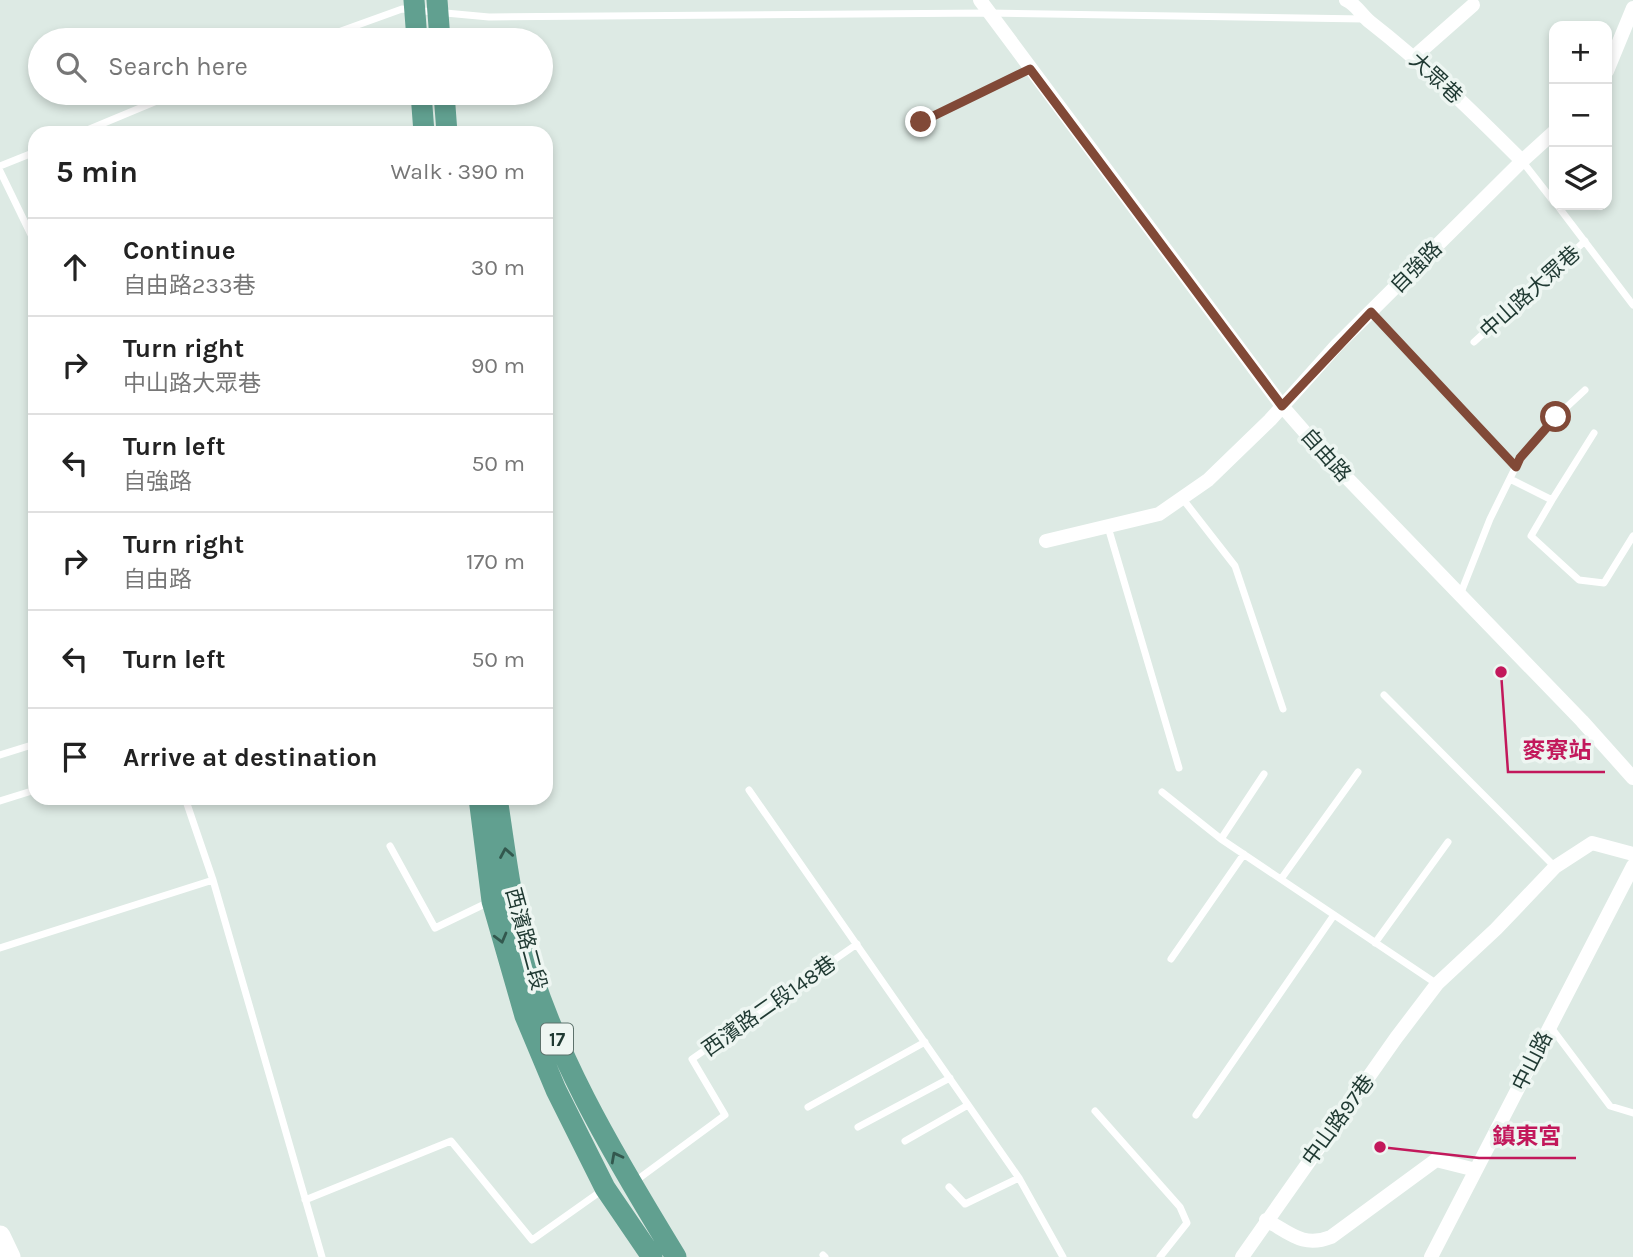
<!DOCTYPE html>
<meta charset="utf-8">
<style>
:root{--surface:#fff;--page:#f6f6f6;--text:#222;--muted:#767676;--line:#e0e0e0}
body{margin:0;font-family:Karla,"Noto Sans TC",sans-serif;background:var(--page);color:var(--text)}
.controls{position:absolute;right:21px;top:21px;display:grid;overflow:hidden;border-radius:14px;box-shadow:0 4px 10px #0003}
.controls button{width:63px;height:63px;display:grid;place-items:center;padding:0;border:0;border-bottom:2px solid var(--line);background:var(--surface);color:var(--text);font:35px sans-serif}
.stop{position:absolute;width:21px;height:21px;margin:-16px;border:5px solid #814937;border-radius:50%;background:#fff}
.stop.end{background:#814937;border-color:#fff;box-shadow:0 2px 7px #0008}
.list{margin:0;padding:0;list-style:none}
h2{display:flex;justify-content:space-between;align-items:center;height:91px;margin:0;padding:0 28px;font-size:30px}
h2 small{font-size:23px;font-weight:400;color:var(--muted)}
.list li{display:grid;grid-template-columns:46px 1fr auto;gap:21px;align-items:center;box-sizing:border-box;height:98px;padding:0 28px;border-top:2px solid var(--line)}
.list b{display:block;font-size:26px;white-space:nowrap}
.list p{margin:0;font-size:23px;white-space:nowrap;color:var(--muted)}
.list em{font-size:23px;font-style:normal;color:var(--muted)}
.icon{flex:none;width:38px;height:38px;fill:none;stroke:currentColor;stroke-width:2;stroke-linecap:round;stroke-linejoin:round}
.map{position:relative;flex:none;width:1633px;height:1257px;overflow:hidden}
.search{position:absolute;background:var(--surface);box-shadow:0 4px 10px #0003;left:28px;top:28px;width:525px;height:77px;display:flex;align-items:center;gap:18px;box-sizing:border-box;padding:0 24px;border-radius:38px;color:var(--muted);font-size:26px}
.panel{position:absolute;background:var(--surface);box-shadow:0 4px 10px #0003;left:28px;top:126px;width:525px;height:679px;border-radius:21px}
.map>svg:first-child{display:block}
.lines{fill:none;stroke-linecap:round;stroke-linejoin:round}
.lane{stroke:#fff;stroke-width:7}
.street{stroke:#fff;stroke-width:14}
.secondary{stroke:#fff;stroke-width:21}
.primary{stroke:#61a090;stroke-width:21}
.oneway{stroke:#33584e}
.route{stroke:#814937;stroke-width:9}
.labels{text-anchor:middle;stroke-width:7;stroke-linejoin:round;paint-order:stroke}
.shield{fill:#eef6f2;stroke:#5d726c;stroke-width:2}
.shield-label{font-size:19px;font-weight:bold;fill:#1f3932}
.street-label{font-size:21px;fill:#1f3932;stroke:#eef6f2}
.leader{fill:none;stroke:#c2185b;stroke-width:2.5}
.callout-dot{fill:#c2185b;stroke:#eef6f2;stroke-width:2.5}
.callout-label{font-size:23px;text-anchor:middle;font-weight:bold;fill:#c2185b;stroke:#eef6f2;stroke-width:7;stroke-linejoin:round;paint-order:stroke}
</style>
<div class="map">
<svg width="1633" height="1257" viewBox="0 0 1633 1257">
<rect width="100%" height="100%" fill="#ddeae4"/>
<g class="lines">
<!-- lane -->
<path class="lane" d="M 316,40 L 402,9 L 489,17 L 988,13 L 1364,19
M 921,122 L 1030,69
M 80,133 L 176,93
M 1522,161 L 1554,202
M 0,166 L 35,152
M 0,171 L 35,243
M 1557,205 L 1633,305
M 1371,312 L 1516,467
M 1474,342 L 1585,241
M 1510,479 L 1552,500 L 1594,433
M 1182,498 L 1235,566 L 1283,709
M 1552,500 L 1531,536 L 1579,580 L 1604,583 L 1633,536
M 1108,527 L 1179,768
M 1460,595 L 1490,519 L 1520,458 L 1556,417 L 1585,390
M 1384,695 L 1555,867
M 0,755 L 35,744
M 749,790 L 1019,1178 L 1063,1257
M 1162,792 L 1221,839 L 1437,984
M 185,798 L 213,880 L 322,1257
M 0,801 L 35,790
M 1221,839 L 1264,774
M 390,846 L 435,928 L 491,901
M 1281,879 L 1358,772
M 1375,943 L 1448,842
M 0,948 L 213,880
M 1171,959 L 1244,854
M 1550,1026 L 1610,1106 L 1633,1113
M 808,1107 L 925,1042
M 1095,1111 L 1180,1207 L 1187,1223 L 1160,1257
M 1196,1115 L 1334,915
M 858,1127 L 950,1078
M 905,1141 L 968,1105
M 634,1182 L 725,1115 L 692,1059 L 857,944
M 949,1187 L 965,1204 L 1019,1178
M 305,1200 L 451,1141 L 532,1240 L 604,1189
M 823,1255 L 825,1257"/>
<!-- street -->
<path class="street" d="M 980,0 L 1282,406 L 1323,453 L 1582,721 L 1633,778
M 1346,0 C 1357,5 1361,15 1370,22 C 1424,64 1473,112 1522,161
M 1414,57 L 1473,5
M 1607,71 L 1633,8
M 1046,541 L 1159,514 L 1208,480 L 1270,420 L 1337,345 L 1522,161 L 1554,132
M 1266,1220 C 1290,1233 1303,1248 1331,1237 L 1436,1160 L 1476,1170
M 1242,1257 L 1396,1038 L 1437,984 L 1496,929 L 1555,867 L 1592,843 L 1633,854
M 1431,1257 L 1633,866"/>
<!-- secondary -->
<path class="secondary" d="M 0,1236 L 10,1257"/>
<!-- primary -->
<path class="primary" d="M 414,0 L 417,40
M 437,0 L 440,40
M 421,93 L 424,133
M 444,93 L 447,133
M 479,798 L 492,901 L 525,1016 L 556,1090 L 605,1188 L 652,1257
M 497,798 C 504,842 509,887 519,930 C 549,1048 613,1154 676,1257"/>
</g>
<!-- one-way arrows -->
<defs><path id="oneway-chevron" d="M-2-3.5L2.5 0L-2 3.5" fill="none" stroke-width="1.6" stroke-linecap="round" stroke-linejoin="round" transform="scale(1.75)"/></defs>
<g class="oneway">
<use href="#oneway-chevron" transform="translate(506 853) rotate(-100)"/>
<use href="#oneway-chevron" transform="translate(501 938) rotate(75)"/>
<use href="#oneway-chevron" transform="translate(616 1157) rotate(-118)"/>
</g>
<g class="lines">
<!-- route -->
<path class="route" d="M 921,122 L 1030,69 L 1282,406 L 1371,312 L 1516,467 L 1520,458 L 1556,417"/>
</g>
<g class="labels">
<!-- shield labels -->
<rect class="shield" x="541" y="1023.5" width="32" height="31" rx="5"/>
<g class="shield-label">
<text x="557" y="1046">17</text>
</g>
<!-- street labels -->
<g class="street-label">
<text transform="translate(1436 78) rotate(43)" y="7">大眾巷</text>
<text transform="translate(1416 267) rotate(-45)" y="7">自強路</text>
<text transform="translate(1530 292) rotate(-42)" y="7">中山路大眾巷</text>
<text transform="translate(1326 455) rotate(48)" y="7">自由路</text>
<text transform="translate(526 939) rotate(75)" y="7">西濱路二段</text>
<text transform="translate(769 1006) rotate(-35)" y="7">西濱路二段148巷</text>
<text transform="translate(1532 1061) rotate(-63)" y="7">中山路</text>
<text transform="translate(1338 1120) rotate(-54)" y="7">中山路97巷</text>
</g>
</g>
<!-- callouts -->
<path class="leader" d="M1501 672L1508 772H1605M1380 1147L1479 1158H1576"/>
<g class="callout-dot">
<circle cx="1501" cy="672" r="7"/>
<circle cx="1380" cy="1147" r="7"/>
</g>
<g class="callout-label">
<text x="1557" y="758">麥寮站</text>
<text x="1527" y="1144">鎮東宮</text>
</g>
</svg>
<div class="controls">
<button>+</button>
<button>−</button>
<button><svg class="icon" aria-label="layers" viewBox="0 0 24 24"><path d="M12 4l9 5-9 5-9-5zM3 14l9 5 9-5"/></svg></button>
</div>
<div class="stop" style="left:1556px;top:417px"></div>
<div class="stop end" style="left:921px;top:122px"></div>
<div class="search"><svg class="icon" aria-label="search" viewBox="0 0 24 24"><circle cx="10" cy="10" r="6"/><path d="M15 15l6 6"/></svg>Search here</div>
<section class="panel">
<h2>5 min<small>Walk · 390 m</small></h2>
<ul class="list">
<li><svg class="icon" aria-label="ahead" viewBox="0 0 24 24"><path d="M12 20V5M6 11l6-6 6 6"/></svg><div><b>Continue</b><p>自由路233巷</p></div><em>30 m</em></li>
<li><svg class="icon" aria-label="right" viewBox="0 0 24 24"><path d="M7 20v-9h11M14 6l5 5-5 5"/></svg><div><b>Turn right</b><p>中山路大眾巷</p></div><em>90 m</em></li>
<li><svg class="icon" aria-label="left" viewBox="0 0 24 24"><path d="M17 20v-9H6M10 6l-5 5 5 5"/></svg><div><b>Turn left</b><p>自強路</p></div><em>50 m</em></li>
<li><svg class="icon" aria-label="right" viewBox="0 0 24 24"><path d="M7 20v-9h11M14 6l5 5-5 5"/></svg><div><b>Turn right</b><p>自由路</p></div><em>170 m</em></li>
<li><svg class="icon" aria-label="left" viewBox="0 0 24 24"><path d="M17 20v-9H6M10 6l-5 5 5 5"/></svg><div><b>Turn left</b></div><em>50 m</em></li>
<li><svg class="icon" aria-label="arrive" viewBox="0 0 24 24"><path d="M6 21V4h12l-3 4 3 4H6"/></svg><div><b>Arrive at destination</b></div></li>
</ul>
</section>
</div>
